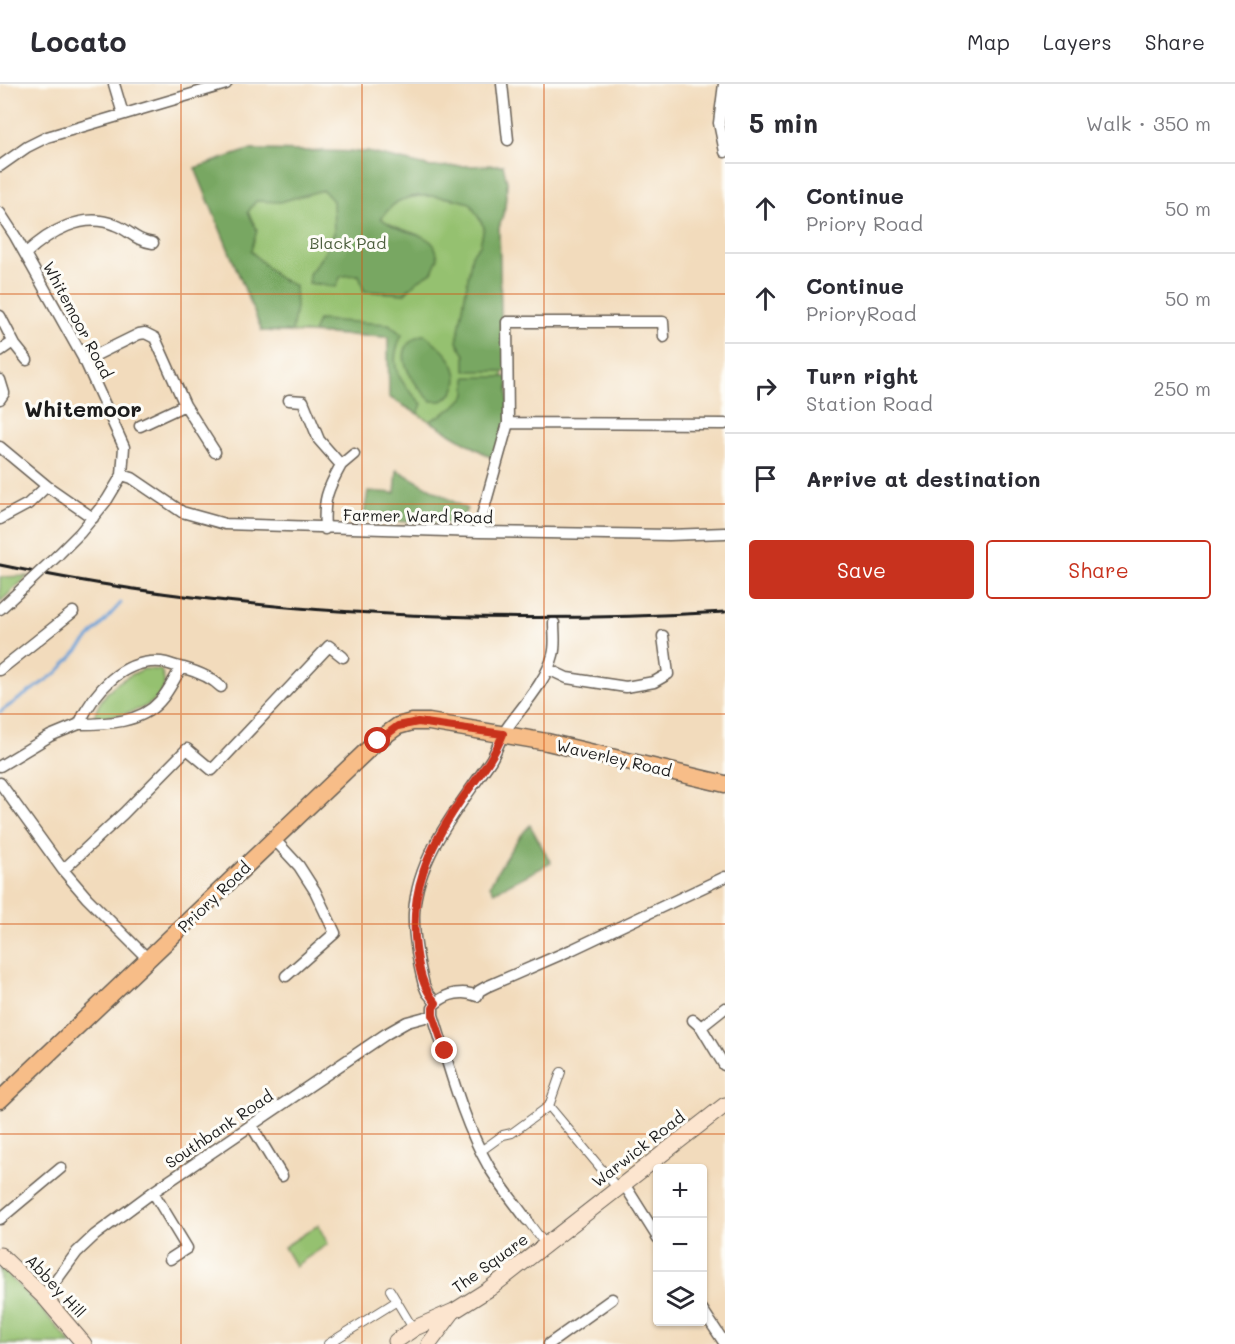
<!DOCTYPE html>
<meta charset="utf-8">
<style>
:root{--surface:#fff;--page:#f7f7f7;--text:#2b2b33;--muted:#7c7c81;--line:#e1e1e2;--accent:#c8321e}
body{margin:0;font-family:Mali,sans-serif;background:var(--page);color:var(--text)}
.controls{position:absolute;right:18px;bottom:18px;display:grid;overflow:hidden;border-radius:6px;box-shadow:0 2px 4px #0004}
.controls button{width:54px;height:54px;display:grid;place-items:center;padding:0;border:0;border-bottom:2px solid var(--line);background:var(--surface);color:var(--text);font:30px sans-serif}
.stop{position:absolute;width:18px;height:18px;margin:-14px;border:4px solid #c8321e;border-radius:50%;background:#fff}
.stop.end{background:#c8321e;border-color:#fff;box-shadow:0 2px 6px #0008}
.list{margin:0;padding:0;list-style:none}
h2{display:flex;justify-content:space-between;align-items:center;height:78px;margin:0;padding:0 24px;font-size:26px}
h2 small{font-size:20px;font-weight:400;color:var(--muted)}
.list li{display:grid;grid-template-columns:39px 1fr auto;gap:18px;align-items:center;box-sizing:border-box;height:90px;padding:0 24px;border-top:2px solid var(--line)}
.list b{display:block;font-size:22px;white-space:nowrap}
.list p{margin:0;font-size:20px;white-space:nowrap;color:var(--muted)}
.list em{font-size:20px;font-style:normal;color:var(--muted)}
.actions{display:flex;gap:12px;padding:18px 24px}
.actions a{flex:1;padding:14px 0;border:2px solid var(--accent);border-radius:6px;text-align:center;font-size:21px;color:var(--accent)}
.actions .main{background:var(--accent);color:#fff}
.icon{flex:none;width:33px;height:33px;fill:none;stroke:currentColor;stroke-width:2;stroke-linecap:round;stroke-linejoin:round}
.map{position:relative;flex:none;width:725px;height:1260px;overflow:hidden}
header{display:flex;align-items:center;gap:36px;box-sizing:border-box;height:84px;padding:0 30px;background:var(--surface);border-bottom:2px solid var(--line)}
header strong{font-size:28px}
nav{display:flex;gap:33px;margin-inline-start:auto;font-size:21px}
main{display:flex}
aside{flex:1;background:var(--surface)}
.map>svg:first-child{display:block}
.green{fill:#95c16f;stroke:#586e46;stroke-width:1.5}
.forest{fill:#78a762;stroke:#4a623f;stroke-width:1.5}
.lines{fill:none;stroke-linecap:round;stroke-linejoin:round}
.stream{stroke:#679fd6;stroke-width:3}
.pedestrian-casing{stroke:#675f54;stroke-width:10}
.minor-casing{stroke:#675f54;stroke-width:13}
.secondary-casing{stroke:#675f54;stroke-width:17}
.primary-casing{stroke:#675f54;stroke-width:19}
.pedestrian{stroke:#fff;stroke-width:8}
.minor{stroke:#fff;stroke-width:10}
.secondary{stroke:#fce5cf;stroke-width:15}
.primary{stroke:#f7bd88;stroke-width:16}
.rail{stroke:#1c1c1c;stroke-width:3}
.minor-bridge-casing{stroke:#675f54;stroke-width:13;stroke-linecap:butt}
.minor-bridge{stroke:#fff;stroke-width:10}
.route{stroke:#c8321e;stroke-width:8}
.grid{fill:none;stroke:#d4530e;stroke-width:1.5;stroke-opacity:0.55}
.labels{text-anchor:middle;stroke-width:6;stroke-linejoin:round;paint-order:stroke}
.park-label{font-size:16px;fill:#4c5e3d;stroke:#fdfcf7}
.street-label{font-size:16px;fill:#1c1c1c;stroke:#fdfcf7}
.district-label{font-size:22px;font-weight:bold;fill:#1c1c1c;stroke:#fdfcf7}
</style>
<header>
<strong>Locato</strong>
<nav><a>Map</a><a>Layers</a><a>Share</a></nav>
</header>
<main>
<div class="map">
<svg width="725" height="1260" viewBox="0 0 725 1260">
<rect width="100%" height="100%" fill="#fdfcf7"/>
<filter id="ink" filterUnits="userSpaceOnUse"><feTurbulence type="fractalNoise" baseFrequency=".0167" numOctaves="2"/><feDisplacementMap in="SourceGraphic" scale="12" xChannelSelector="R" yChannelSelector="G"/><feConvolveMatrix kernelMatrix="1 2 1 2 8 2 1 2 1" color-interpolation-filters="sRGB"/></filter>
<filter id="wash" filterUnits="userSpaceOnUse"><feTurbulence type="fractalNoise" baseFrequency=".008" numOctaves="4" result="noise"/><feDisplacementMap in="SourceGraphic" scale="24" xChannelSelector="R" yChannelSelector="G"/><feGaussianBlur stdDeviation="1.35" result="paint"/><feColorMatrix in="noise" values="0 0 0 0 0 0 0 0 0 0 0 0 0 0 0 0 0 1.4 0 .05"/><feComposite in="paint" operator="in"/></filter>
<g filter="url(#wash)">
<rect width="100%" height="100%" fill="#f2dbbc"/>
<!-- green -->
<path class="green" d="M 249,66 L 367,68 L 431,83 L 503,81 L 507,98 L 505,123 L 499,144 L 501,232 L 507,238 L 497,377 L 389,313 L 388,253 L 262,247 L 195,84 Z
M 28,492 L 0,518 L 0,493 Z
M 144,585 L 161,586 C 179,622 118,634 94,633 C 102,606 120,595 144,585 Z
M 318,1141 L 328,1160 L 295,1182 L 284,1163 Z
M 0,1183 L 36,1219 L 72,1260 L 0,1260 Z"/>
<!-- forest -->
<path class="forest" d="M 249,66 L 367,68 L 431,83 L 503,81 L 507,98 L 505,123 L 499,144 L 501,232 L 507,238 L 508,287 L 465,287 L 465,271 L 457,258 L 472,170 L 480,161 L 484,143 L 470,119 C 449,113 419,108 399,117 C 392,120 386,129 381,134 C 396,148 424,148 433,160 C 436,163 437,170 438,174 L 432,188 L 417,197 L 404,210 L 364,207 L 359,191 L 341,192 L 336,203 L 309,199 L 309,190 L 323,171 L 334,149 L 333,117 L 323,106 L 280,118 L 256,117 L 248,128 L 257,146 L 251,167 L 277,193 L 295,202 L 296,223 L 292,248 L 262,247 L 195,84 Z
M 318,236 L 389,240 L 402,251 C 386,283 400,297 422,320 L 418,330 L 389,313 L 388,253 L 313,249 Z
M 424,250 C 440,262 467,284 453,308 C 451,311 445,315 442,317 L 431,317 C 418,304 392,275 411,257 C 414,254 420,252 424,250 Z
M 466,293 L 508,293 L 508,339 L 497,377 L 430,337 L 453,324 L 466,311 Z
M 397,386 L 467,425 L 459,440 L 363,436 L 368,407 L 395,409 Z
M 530,741 L 551,779 L 494,808 L 490,801 C 501,780 514,758 530,741 Z"/>
<g class="lines">
<!-- stream -->
<path class="stream" d="M 0,628 L 58,588 L 121,519"/>
</g>
</g>
<g filter="url(#ink)">
<g class="lines">
<defs>
<path id="pedestrian" d="M 549,1022 L 561,988
M 485,1064 L 503,1051 L 512,1049 L 549,1022 L 614,1100
M 527,1136 L 542,1156
M 390,1206 L 411,1241
M 328,1260 L 397,1217"/>
<path id="minor" d="M 114,0 L 123,30
M 502,0 L 508,56
M 724,0 L 719,39 L 725,68
M 0,82 L 27,63 L 47,53 L 226,0
M 0,129 L 15,152 L 86,279 L 124,363 L 122,391 L 107,416 L 80,449 L 58,471
M 25,170 C 49,148 83,127 115,141 C 131,147 134,156 153,159
M 0,232 L 15,261 L 27,276
M 0,267 L 13,258
M 84,277 L 139,250 L 145,249 L 155,254 L 185,321 L 215,368
M 0,296 L 4,309 L 0,315
M 289,316 L 303,317 L 319,356 L 341,381 C 327,406 323,416 325,445
M 508,339 L 725,340
M 140,342 L 185,321
M 0,363 L 47,402 L 93,434
M 341,381 L 354,370
M 122,391 L 132,394 L 182,428 L 225,440 L 479,448 L 669,451 L 725,449
M 0,435 L 28,420 L 47,402
M 479,448 L 483,428 L 508,339 L 507,238 L 663,238 L 664,253
M 0,525 L 25,502
M 548,585 L 567,594 L 626,603 L 654,598 L 668,590 L 663,552
M 0,586 L 73,528
M 79,640 C 107,640 141,639 160,617 C 169,607 174,595 181,584
M 0,682 L 50,652 L 79,640 C 94,608 122,575 161,578 C 169,579 176,583 184,584 C 198,588 211,593 221,603
M 0,699 L 63,786 L 87,814 L 148,875
M 274,755 L 299,782 L 315,807 L 335,849 L 286,892
M 63,786 L 124,729 L 187,665 L 212,686 L 329,562 L 343,573
M 436,919 L 427,908 L 424,901 C 418,877 413,853 414,829 C 417,771 460,722 491,676 C 497,666 500,654 507,644 C 522,623 547,596 553,571 C 556,561 554,550 554,539
M 436,919 C 447,909 464,906 477,912 L 479,907 L 486,903 L 571,866 L 725,793
M 433,924 L 433,931 C 449,981 462,1036 489,1083 C 500,1101 514,1118 527,1136
M 693,936 L 701,943 L 724,981
M 701,943 L 725,924
M 251,1041 L 282,1092
M 624,1100 L 658,1154
M 153,1108 L 187,1164 L 170,1175
M 0,1135 L 61,1084
M 44,1213 L 77,1168 L 95,1151 L 153,1108 L 386,950 L 407,938 L 433,931
M 702,1225 L 725,1260
M 549,1260 L 612,1215"/>
<path id="secondary" d="M 0,1171 L 44,1213 L 84,1260
M 396,1257 L 415,1244 L 454,1227 L 489,1205 L 725,1021
M 429,1260 L 452,1229"/>
<path id="primary" d="M 0,1016 L 377,657 L 398,642 L 412,638 L 429,638 L 547,658 L 725,700"/>
</defs>
<!-- pedestrian casing -->
<use href="#pedestrian" class="pedestrian-casing"/>
<!-- minor casing -->
<use href="#minor" class="minor-casing"/>
<!-- secondary casing -->
<use href="#secondary" class="secondary-casing"/>
<!-- primary casing -->
<use href="#primary" class="primary-casing"/>
<!-- pedestrian -->
<use href="#pedestrian" class="pedestrian"/>
<!-- minor -->
<use href="#minor" class="minor"/>
<!-- secondary -->
<use href="#secondary" class="secondary"/>
<!-- primary -->
<use href="#primary" class="primary"/>
<!-- rail -->
<path class="rail" d="M 0,481 C 238,531 482,542 725,528"/>
<defs>
<path id="minor-bridge" d="M 25,502 L 58,471"/>
</defs>
<!-- minor-bridge casing -->
<use href="#minor-bridge" class="minor-bridge-casing"/>
<!-- minor-bridge -->
<use href="#minor-bridge" class="minor-bridge"/>
</g>
</g>
<g class="lines" filter="url(#ink)">
<!-- route -->
<path class="route" d="M 378,657 L 398,642 L 418,638 L 503,650 C 493,676 475,696 459,719 C 428,765 409,808 416,864 C 419,885 422,903 436,919 L 433,924 L 433,931 L 445,967"/>
</g>
<!-- grid -->
<path class="grid" d="M 181,0 L 181,1260M 362,0 L 362,1260M 544,0 L 544,1260M 0,210 L 725,210M 0,420 L 725,420M 0,630 L 725,630M 0,840 L 725,840M 0,1050 L 725,1050"/>
<g class="labels">
<!-- park labels -->
<g class="park-label">
<text x="348" y="165">Black Pad</text>
</g>
<!-- street labels -->
<g class="street-label">
<text transform="translate(78 236) rotate(62)" y="6">Whitemoor Road</text>
<text transform="translate(418 432) rotate(1)" y="6">Farmer Ward Road</text>
<text transform="translate(614 674) rotate(13)" y="6">Waverley Road</text>
<text transform="translate(214 813) rotate(-44)" y="6">Priory Road</text>
<text transform="translate(219 1045) rotate(-34)" y="6">Southbank Road</text>
<text transform="translate(638 1065) rotate(-38)" y="6">Warwick Road</text>
<text transform="translate(490 1179) rotate(-36)" y="6">The Square</text>
<text transform="translate(56 1202) rotate(47)" y="6">Abbey Hill</text>
</g>
<!-- district labels -->
<g class="district-label">
<text x="83" y="333">Whitemoor</text>
</g>
</g>
</svg>
<div class="controls">
<button>+</button>
<button>−</button>
<button><svg class="icon" aria-label="layers" viewBox="0 0 24 24"><path d="M12 4l9 5-9 5-9-5zM3 14l9 5 9-5"/></svg></button>
</div>
<div class="stop" style="left:378px;top:657px"></div>
<div class="stop end" style="left:445px;top:967px"></div>
</div>
<aside>
<h2>5 min<small>Walk · 350 m</small></h2>
<ul class="list">
<li><svg class="icon" aria-label="ahead" viewBox="0 0 24 24"><path d="M12 20V5M6 11l6-6 6 6"/></svg><div><b>Continue</b><p>Priory Road</p></div><em>50 m</em></li>
<li><svg class="icon" aria-label="ahead" viewBox="0 0 24 24"><path d="M12 20V5M6 11l6-6 6 6"/></svg><div><b>Continue</b><p>PrioryRoad</p></div><em>50 m</em></li>
<li><svg class="icon" aria-label="right" viewBox="0 0 24 24"><path d="M7 20v-9h11M14 6l5 5-5 5"/></svg><div><b>Turn right</b><p>Station Road</p></div><em>250 m</em></li>
<li><svg class="icon" aria-label="arrive" viewBox="0 0 24 24"><path d="M6 21V4h12l-3 4 3 4H6"/></svg><div><b>Arrive at destination</b></div></li>
</ul>
<div class="actions"><a class="main">Save</a><a>Share</a></div>
</aside>
</main>
